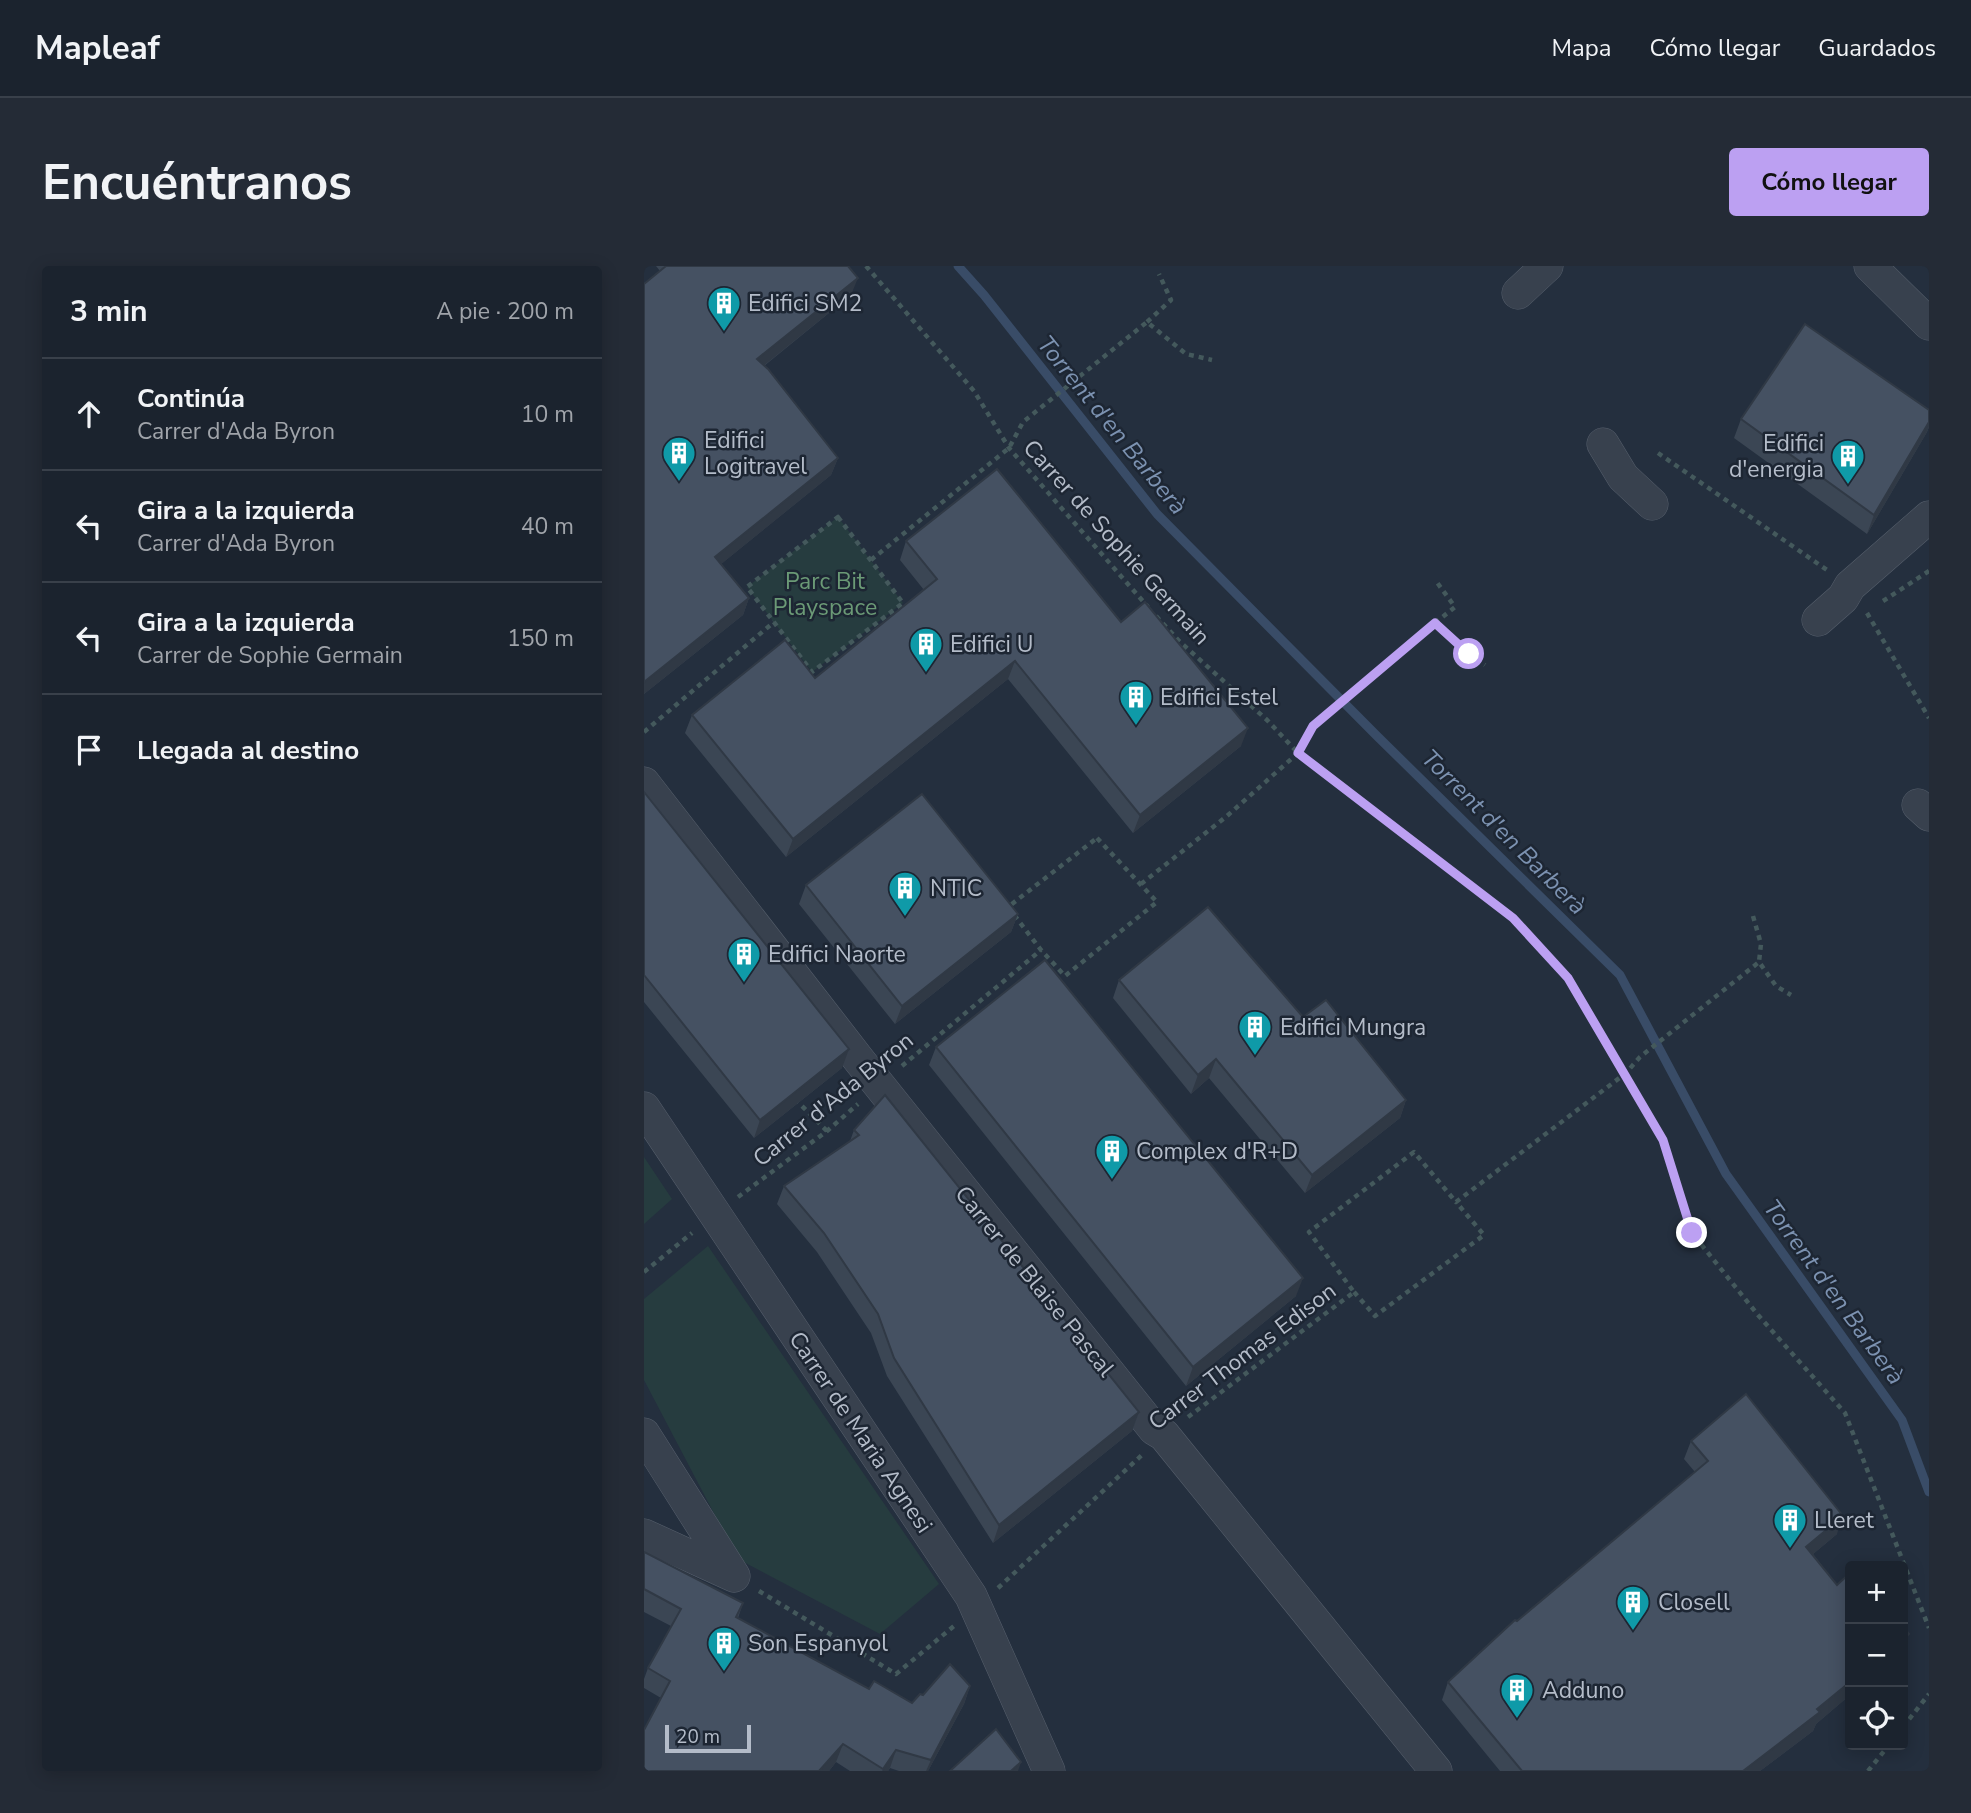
<!DOCTYPE html>
<html lang="es">
<meta charset="utf-8">
<style>
:root{--surface:#1b232e;--page:#242b36;--text:#f1f3f6;--muted:#a0a4aa;--line:#39404a;--accent:#bca0f2}
body{margin:0;font-family:"Nunito Sans",sans-serif;background:var(--page);color:var(--text)}
.controls{position:absolute;right:21px;bottom:21px;display:grid;overflow:hidden;border-radius:7px;box-shadow:0 4px 18px #0003}
.controls button{width:63px;height:63px;display:grid;place-items:center;padding:0;border:0;border-bottom:2px solid var(--line);background:var(--surface);color:var(--text);font:35px sans-serif}
.scale{position:absolute;left:21px;bottom:18px;width:86px;box-sizing:border-box;padding-left:7px;border:4px solid #b4bcc9;border-top:0;font-size:19px;line-height:24px;white-space:nowrap;color:#b4bcc9;-webkit-text-stroke:5px #1d2633;paint-order:stroke}
.stop{position:absolute;width:21px;height:21px;margin:-16px;border:5px solid #bca0f2;border-radius:50%;background:#fff}
.stop.end{background:#bca0f2;border-color:#fff;box-shadow:0 2px 7px #0008}
.list{margin:0;padding:0;list-style:none}
h2{display:flex;justify-content:space-between;align-items:center;height:91px;margin:0;padding:0 28px;font-size:30px}
h2 small{font-size:23px;font-weight:400;color:var(--muted)}
.list li{display:grid;grid-template-columns:46px 1fr auto;gap:21px;align-items:center;box-sizing:border-box;height:112px;padding:0 28px;border-top:2px solid var(--line)}
.list b{display:block;font-size:26px;white-space:nowrap}
.list p{margin:0;font-size:23px;white-space:nowrap;color:var(--muted)}
.list em{font-size:23px;font-style:normal;color:var(--muted)}
.icon{flex:none;width:38px;height:38px;fill:none;stroke:currentColor;stroke-width:2;stroke-linecap:round;stroke-linejoin:round}
.map{position:relative;flex:none;width:1285px;height:1505px;overflow:hidden;border-radius:7px}
header{display:flex;align-items:center;gap:42px;box-sizing:border-box;height:98px;padding:0 35px;background:var(--surface);border-bottom:2px solid var(--line)}
header strong{font-size:33px}
nav{display:flex;gap:38px;margin-inline-start:auto;font-size:24px}
.intro{display:flex;align-items:center;justify-content:space-between;box-sizing:border-box;height:168px;padding:0 42px}
h1{margin:0;font-size:49px}
.button{padding:18px 32px;border-radius:7px;background:var(--accent);color:#111;font-size:24px;font-weight:700}
main{display:flex;gap:42px;padding:0 42px}
aside{flex:1;background:var(--surface);border-radius:7px;box-shadow:0 4px 18px #0003}
.map>svg:first-child{display:block}
.green{fill:#263c3f}
.lines{fill:none;stroke-linecap:round;stroke-linejoin:round}
.stream{stroke:#394c67;stroke-width:9}
.minor-casing{stroke:#565f6c;stroke-width:33}
.path{stroke:#44595c;stroke-width:4.5;stroke-dasharray:5 5;stroke-linecap:butt}
.minor{stroke:#38414e;stroke-width:32}
.wall{fill:#3b4654}
.shaded-wall{fill:#303945}
.building{fill:#455162;stroke:#303945;stroke-width:2}
.route{stroke:#bca0f2;stroke-width:9}
.labels{text-anchor:middle;stroke-width:5;stroke-linejoin:round;paint-order:stroke}
.poi-label{font-size:23px;fill:#b4bcc9;stroke:#1d2633;text-anchor:start}
.street-label{font-size:23px;fill:#b4bcc9;stroke:#1d2633}
.park-label{font-size:23px;fill:#6b9a76;stroke:#1d2633}
.water-label{font-size:24px;font-style:italic;fill:#7c92b1;stroke:#1d2633}
</style>
<header>
<strong>Mapleaf</strong>
<nav><a>Mapa</a><a>Cómo llegar</a><a>Guardados</a></nav>
</header>
<div class="intro"><h1>Encuéntranos</h1><a class="button">Cómo llegar</a></div>
<main>
<aside>
<h2>3 min<small>A pie · 200 m</small></h2>
<ul class="list">
<li><svg class="icon" aria-label="ahead" viewBox="0 0 24 24"><path d="M12 20V5M6 11l6-6 6 6"/></svg><div><b>Continúa</b><p>Carrer d'Ada Byron</p></div><em>10 m</em></li>
<li><svg class="icon" aria-label="left" viewBox="0 0 24 24"><path d="M17 20v-9H6M10 6l-5 5 5 5"/></svg><div><b>Gira a la izquierda</b><p>Carrer d'Ada Byron</p></div><em>40 m</em></li>
<li><svg class="icon" aria-label="left" viewBox="0 0 24 24"><path d="M17 20v-9H6M10 6l-5 5 5 5"/></svg><div><b>Gira a la izquierda</b><p>Carrer de Sophie Germain</p></div><em>150 m</em></li>
<li><svg class="icon" aria-label="arrive" viewBox="0 0 24 24"><path d="M6 21V4h12l-3 4 3 4H6"/></svg><div><b>Llegada al destino</b></div></li>
</ul>
</aside>
<div class="map">
<svg width="1285" height="1505" viewBox="0 0 1285 1505">
<rect width="100%" height="100%" fill="#242f3e"/>
<!-- green -->
<path class="green" d="M 194,251 L 259,337 L 168,406 L 103,321 Z
M 0,891 L 28,933 L 0,958 Z
M 64,980 L 295,1318 L 236,1368 L 94,1293 L 0,1114 L 0,1033 Z"/>
<g class="lines">
<!-- stream -->
<path class="stream" d="M 314,0 L 340,29 L 513,248 L 733,470 L 976,709 L 1082,908 L 1258,1154 L 1285,1226"/>
<defs>
<path id="minor" d="M 1226,0 L 1285,58
M 874,27 L 903,0
M 959,178 L 979,211 L 1008,238
M 1174,354 L 1199,332 L 1206,320 L 1285,251
M 0,517 L 215,794 L 510,1163 L 520,1169 L 792,1505
M 1274,539 L 1285,549
M 0,842 L 327,1330 L 405,1505
M 0,1168 L 90,1310 L 0,1269"/>
</defs>
<!-- minor casing -->
<use href="#minor" class="minor-casing"/>
<!-- path -->
<path class="path" d="M 222,0 L 330,125 L 365,182 L 504,341
M 503,56 L 527,34 L 515,8
M 1014,187 L 1183,304
M 194,251 L 259,337 L 168,406 L 103,321 Z
M 227,294 L 365,182 L 379,156 L 503,56 L 542,88 L 568,94
M 1239,335 L 1285,305
M 1223,347 L 1285,452
M 512,350 L 535,375 L 623,454 L 654,487 L 868,652 L 924,712 L 1019,874 L 1048,967 L 1114,1049 L 1201,1147 L 1285,1362
M 791,357 L 811,341 L 792,315
M 0,466 L 130,356
M 453,572 L 513,636 L 421,710 L 397,684 L 364,641 Z
M 497,618 L 583,550 L 654,487 L 669,460 L 791,357 L 825,388 L 841,399
M 1109,650 L 1117,678 L 1115,696
M 258,800 L 397,684
M 151,833 L 183,865
M 94,931 L 183,865 L 214,838
M 0,1006 L 48,967
M 710,1026 L 731,1050 L 840,969 L 812,936
M 544,1151 L 710,1026 L 665,966 L 770,886 L 812,936 L 982,807 L 996,791 L 1115,696 L 1132,720 L 1147,729
M 354,1322 L 499,1188
M 115,1325 L 252,1408 L 310,1360
M 1259,1461 L 1285,1428
M 1224,1505 L 1245,1479"/>
<!-- minor -->
<use href="#minor" class="minor"/>
</g>
<!-- wall -->
<path class="wall" d="M 12,0 L 204,0 L 207,29 L 120,100 L 194,192 L 187,209 L 77,298 L 105,332 L 99,349 L 0,428 L 16,5 Z
M 1285,144 L 1285,161 L 1283,166 L 1223,268 L 1090,172 L 1097,153 Z
M 262,275 L 477,356 L 597,480 L 489,567 L 364,413 L 142,591 L 41,467 L 48,449 L 171,412 L 280,324 L 256,294 Z
M 0,526 L 198,802 L 110,872 L 0,736 Z
M 162,619 L 374,648 L 367,666 L 251,758 L 155,638 Z
M 475,714 L 659,751 L 762,834 L 756,852 L 661,927 L 565,812 L 547,828 L 469,732 Z
M 292,781 L 652,1030 L 542,1120 L 285,799 Z
M 210,864 L 495,1146 L 488,1165 L 349,1277 L 243,1110 L 227,1067 L 173,986 L 133,938 L 140,920 L 206,875 Z
M 1047,1175 L 1193,1268 L 1169,1288 L 1193,1319 L 1206,1307 L 1206,1429 L 1172,1458 L 1169,1465 L 1116,1505 L 856,1505 L 798,1434 L 804,1416 L 873,1355 L 1051,1206 L 1040,1193 Z
M 0,1286 L 99,1337 L 94,1352 L 225,1423 L 268,1437 L 279,1429 L 326,1420 L 320,1438 L 284,1505 L 255,1505 L 246,1502 L 244,1505 L 206,1505 L 192,1496 L 185,1505 L 0,1505 L 17,1432 L 0,1422 L 0,1413 L 4,1402 L 27,1360 L 0,1346 Z"/>
<!-- shaded-wall -->
<path class="shaded-wall" d="M 214,12 L 207,29 L 107,110 L 113,93 Z
M 1285,156 L 1285,161 L 1283,166 L 1223,268 L 1230,249 Z
M 194,192 L 187,209 L 65,308 L 71,291 Z
M 105,332 L 99,349 L 0,428 L 0,416 Z
M 371,395 L 364,413 L 142,591 L 149,573 Z
M 604,462 L 597,480 L 489,567 L 496,549 Z
M 374,648 L 367,666 L 251,758 L 258,740 Z
M 205,783 L 198,802 L 110,872 L 116,854 Z
M 572,793 L 565,812 L 547,828 L 554,809 Z
M 762,834 L 756,852 L 661,927 L 668,909 Z
M 659,1012 L 652,1030 L 542,1120 L 549,1101 Z
M 495,1146 L 488,1165 L 349,1277 L 355,1259 Z
M 1199,1250 L 1193,1268 L 1156,1299 L 1162,1281 Z
M 1265,1368 L 1259,1385 L 1259,1373 Z
M 1206,1416 L 1206,1429 L 1172,1458 L 1169,1465 L 1116,1505 L 1099,1505 Z
M 326,1420 L 320,1438 L 284,1505 L 282,1505 L 287,1494 Z
M 199,1478 L 192,1496 L 185,1505 L 175,1505 Z
M 252,1484 L 246,1502 L 244,1505 L 238,1505 Z
M 377,1496 L 374,1505 L 367,1505 Z"/>
<!-- building -->
<path class="building" d="M 22,0 L 204,0 L 214,12 L 113,93 L 124,103 L 194,192 L 71,291 L 105,332 L 0,416 L 0,18 Z
M 1161,58 L 1285,144 L 1285,156 L 1230,249 L 1097,153 Z
M 353,203 L 477,356 L 501,336 L 604,462 L 496,549 L 371,395 L 149,573 L 48,449 L 141,374 L 171,412 L 293,313 L 262,275 Z
M 0,526 L 205,783 L 116,854 L 0,709 Z
M 278,528 L 374,648 L 258,740 L 162,619 Z
M 564,641 L 659,751 L 682,734 L 762,834 L 668,909 L 572,793 L 554,809 L 475,714 Z
M 401,694 L 659,1012 L 549,1101 L 292,781 Z
M 241,829 L 495,1146 L 355,1259 L 250,1092 L 234,1048 L 180,967 L 140,920 L 215,869 L 210,864 Z
M 1102,1128 L 1199,1250 L 1162,1281 L 1193,1319 L 1206,1307 L 1206,1416 L 1173,1443 L 1176,1446 L 1099,1505 L 878,1505 L 804,1416 L 871,1354 L 873,1355 L 1064,1195 L 1047,1175 Z
M 0,1286 L 99,1337 L 92,1351 L 225,1423 L 230,1415 L 268,1437 L 276,1428 L 279,1429 L 306,1398 L 326,1420 L 287,1494 L 252,1484 L 239,1503 L 199,1478 L 175,1505 L 0,1505 L 0,1464 L 26,1415 L 4,1402 L 37,1343 L 0,1323 Z
M 1259,1361 L 1265,1368 L 1259,1373 Z
M 352,1463 L 377,1496 L 367,1505 L 306,1505 Z"/>
<g class="lines">
<!-- route -->
<path class="route" d="M 825,388 L 791,357 L 669,460 L 654,487 L 869,652 L 924,712 L 1019,874 L 1048,967"/>
</g>
<!-- icons -->
<defs>
<symbol id="building-pin" viewBox="-11 -11 22 30"><path d="M0 17L-7.5 6A9.5 9.5 0 1 1 7.5 6Z" fill="#0f9aa8" stroke="#1d2633"/><path d="M-4-6H4V6H1V3H-1V6H-4ZM-2.5-4.3h1.7v1.8h-1.7ZM.8-4.3h1.7v1.8H.8ZM-2.5-1h1.7V.8h-1.7ZM.8-1h1.7V.8H.8Z" fill="#fff"/></symbol>
</defs>
<g fill-rule="evenodd">
<use href="#building-pin" x="61" y="18" width="38" height="52"/>
<use href="#building-pin" x="16" y="168" width="38" height="52"/>
<use href="#building-pin" x="1185" y="171" width="38" height="52"/>
<use href="#building-pin" x="263" y="359" width="38" height="52"/>
<use href="#building-pin" x="473" y="412" width="38" height="52"/>
<use href="#building-pin" x="242" y="603" width="38" height="52"/>
<use href="#building-pin" x="81" y="669" width="38" height="52"/>
<use href="#building-pin" x="592" y="742" width="38" height="52"/>
<use href="#building-pin" x="449" y="866" width="38" height="52"/>
<use href="#building-pin" x="1127" y="1235" width="38" height="52"/>
<use href="#building-pin" x="970" y="1317" width="38" height="52"/>
<use href="#building-pin" x="61" y="1358" width="38" height="52"/>
<use href="#building-pin" x="854" y="1405" width="38" height="52"/>
</g>
<g class="labels">
<!-- poi labels -->
<g class="poi-label">
<text x="104" y="45">Edifici SM2</text>
<text x="60" y="182">Edifici<tspan x="60" dy="26">Logitravel</tspan></text>
<text x="1180" y="185" text-anchor="end">Edifici<tspan x="1180" dy="26">d'energia</tspan></text>
<text x="306" y="386">Edifici U</text>
<text x="516" y="439">Edifici Estel</text>
<text x="286" y="630">NTIC</text>
<text x="124" y="696">Edifici Naorte</text>
<text x="636" y="769">Edifici Mungra</text>
<text x="492" y="893">Complex d'R+D</text>
<text x="1170" y="1262">Lleret</text>
<text x="1014" y="1344">Closell</text>
<text x="104" y="1385">Son Espanyol</text>
<text x="898" y="1432">Adduno</text>
</g>
<!-- street labels -->
<g class="street-label">
<text transform="translate(473 276) rotate(48)" y="8">Carrer de Sophie Germain</text>
<text transform="translate(189 833) rotate(-39)" y="8">Carrer d'Ada Byron</text>
<text transform="translate(391 1015) rotate(51)" y="8">Carrer de Blaise Pascal</text>
<text transform="translate(598 1090) rotate(-37)" y="8">Carrer Thomas Edison</text>
<text transform="translate(217 1166) rotate(56)" y="8">Carrer de Maria Agnesi</text>
</g>
<!-- park labels -->
<g class="park-label">
<text x="181" y="323">Parc Bit<tspan x="181" dy="26">Playspace</tspan></text>
</g>
<!-- water labels -->
<g class="water-label">
<text transform="translate(468 159) rotate(51)" y="8">Torrent d'en Barberà</text>
<text transform="translate(860 566) rotate(45)" y="8">Torrent d'en Barberà</text>
<text transform="translate(1190 1026) rotate(54)" y="8">Torrent d'en Barberà</text>
</g>
</g>
</svg>
<div class="controls">
<button>+</button>
<button>−</button>
<button><svg class="icon" aria-label="locate" viewBox="0 0 24 24"><circle cx="12" cy="12" r="6"/><path d="M12 2v4M12 18v4M2 12h4M18 12h4"/></svg></button>
</div>
<div class="scale">20 m</div>
<div class="stop" style="left:825px;top:388px"></div>
<div class="stop end" style="left:1048px;top:967px"></div>
</div>
</main>
